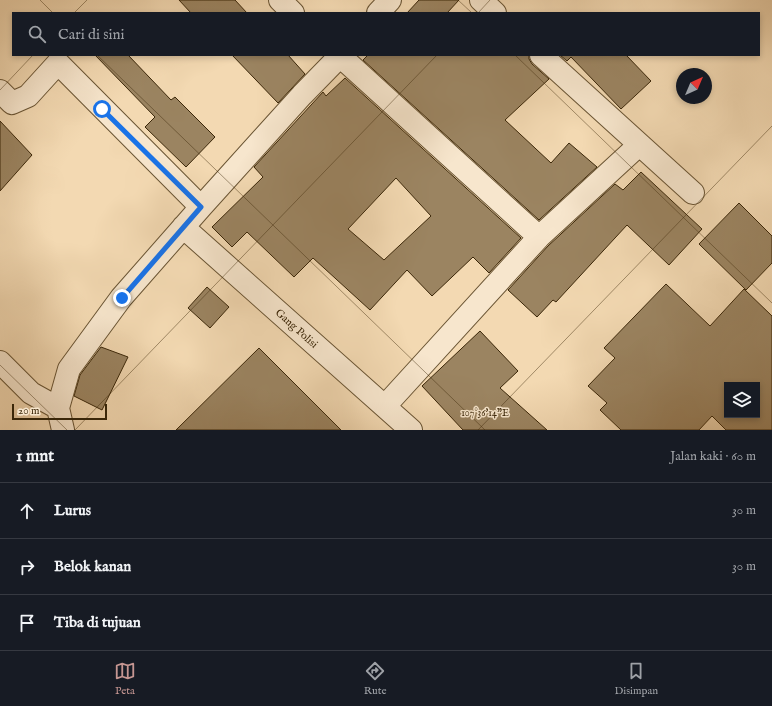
<!DOCTYPE html>
<html lang="id">
<meta charset="utf-8">
<style>
:root{--surface:#171b24;--page:#242831;--text:#f1f3f6;--muted:#9ea1a6;--line:#363941;--accent:#c59692}
body{margin:0;font-family:"IM FELL English",serif;background:var(--page);color:var(--text)}
.controls{position:absolute;right:12px;bottom:12px;display:grid;overflow:hidden;border-radius:0px;box-shadow:0 2px 6px #0003}
.controls button{width:36px;height:36px;display:grid;place-items:center;padding:0;border:0;border-bottom:1px solid var(--line);background:var(--surface);color:var(--text);font:20px sans-serif}
.compass{position:absolute;left:676px;top:68px;width:36px;height:36px;border-radius:50%;background:var(--surface);box-shadow:0 2px 6px #0003;rotate:44deg}
.scale{position:absolute;left:12px;bottom:10px;width:95px;box-sizing:border-box;padding-left:4px;border:2px solid #3b2709;border-top:0;font-size:11px;line-height:14px;white-space:nowrap;color:#3b2709;-webkit-text-stroke:3px #f7e6cd;paint-order:stroke}
.stop{position:absolute;width:12px;height:12px;margin:-9px;border:3px solid #1a73e8;border-radius:50%;background:#fff}
.stop.end{background:#1a73e8;border-color:#fff;box-shadow:0 1px 4px #0008}
.list{margin:0;padding:0;list-style:none}
h2{display:flex;justify-content:space-between;align-items:center;height:52px;margin:0;padding:0 16px;font-size:17px}
h2 small{font-size:13px;font-weight:400;color:var(--muted)}
.list li{display:grid;grid-template-columns:26px 1fr auto;gap:12px;align-items:center;box-sizing:border-box;height:56px;padding:0 16px;border-top:1px solid var(--line)}
.list b{display:block;font-size:15px;white-space:nowrap}
.list em{font-size:13px;font-style:normal;color:var(--muted)}
.icon{flex:none;width:22px;height:22px;fill:none;stroke:currentColor;stroke-width:2;stroke-linecap:round;stroke-linejoin:round}
.map{position:relative;flex:none;width:772px;height:430px;overflow:hidden}
.search{position:absolute;background:var(--surface);box-shadow:0 2px 6px #0003;left:12px;right:12px;top:12px;height:44px;display:flex;align-items:center;gap:10px;box-sizing:border-box;padding:0 14px;border-radius:0px;color:var(--muted);font-size:15px}
.sheet{height:220px;background:var(--surface)}
nav{display:flex;justify-content:space-around;align-items:center;box-sizing:border-box;height:56px;border-top:1px solid var(--line);background:var(--surface);font-size:11px;color:var(--muted)}
nav a{display:grid;justify-items:center;gap:2px}
nav .on{color:var(--accent)}
.map>svg:first-child{display:block}
.building{fill:#9b8461;stroke:#3b2709;fill-rule:evenodd}
.lines{fill:none;stroke-linecap:round;stroke-linejoin:round}
.minor-casing{stroke:#695433;stroke-width:24}
.minor{stroke:#f7e6cd;stroke-width:22}
.route{stroke:#1a73e8;stroke-width:5}
.ticks{fill:none;stroke:#3b2709;stroke-width:1;stroke-opacity:0.45}
.labels{text-anchor:middle;stroke-width:3;stroke-linejoin:round;paint-order:stroke}
.street-label{font-size:11px;fill:#3b2709;stroke:#f7e6cd}
.ticks-label{font-size:10px;text-anchor:middle;fill:#3b2709;stroke:#f7e6cd;stroke-width:3;stroke-linejoin:round;paint-order:stroke}
</style>
<div class="map">
<svg width="772" height="430" viewBox="0 0 772 430">
<rect width="100%" height="100%" fill="#f3d9b2"/>
<filter id="stains"><feTurbulence type="fractalNoise" baseFrequency=".005" numOctaves="4"/><feColorMatrix values="0 0 0 0 .2 0 0 0 0 .09 0 0 0 0 .02 0 0 0 .5 -.17"/></filter>
<radialGradient id="worn" r=".72"><stop offset=".6" stop-color="#630" stop-opacity="0"/><stop offset="1" stop-color="#630" stop-opacity=".3"/></radialGradient>
<!-- building -->
<path class="building" d="M 179,0 L 235,0 L 247,13 L 191,13 Z
M 419,0 L 459,0 L 447,13 L 407,13 Z
M 95,55 L 128,55 L 171,100 L 175,97 L 215,137 L 186,167 L 145,127 L 155,117 Z
M 232,55 L 288,55 L 305,74 L 278,103 Z
M 368,55 L 529,55 L 529,59 L 532,64 L 549,79 L 505,120 L 551,163 L 569,143 L 597,167 L 539,220 L 363,60 Z
M 560,55 L 626,55 L 651,81 L 621,109 L 571,57 L 567,61 Z
M 345,78 L 521,238 L 489,273 L 473,257 L 432,296 L 407,270 L 370,310 L 313,258 L 294,277 L 247,232 L 232,247 L 212,227 L 263,177 L 254,167 L 323,92 L 326,96 ZM 396,178 L 431,216 L 384,260 L 348,229 Z
M 0,121 L 32,155 L 0,191 Z
M 641,172 L 702,229 L 669,265 L 627,225 L 556,302 L 553,300 L 537,317 L 508,290 L 548,246 L 615,184 L 623,190 Z
M 739,203 L 772,236 L 772,263 L 746,290 L 699,244 Z
M 666,284 L 710,326 L 744,289 L 772,316 L 772,430 L 726,430 L 712,416 L 699,430 L 621,430 L 600,410 L 607,403 L 588,386 L 615,358 L 604,348 ZM 727,385 L 757,385 L 757,415 L 727,415 Z
M 207,287 L 229,307 L 210,328 L 188,308 Z
M 480,331 L 518,371 L 500,388 L 547,430 L 463,430 L 422,386 Z
M 101,347 L 128,357 L 102,410 L 74,396 L 80,375 Z
M 259,348 L 341,430 L 176,430 Z"/>
<g class="lines">
<defs>
<path id="minor" d="M 280,0 L 293,13
M 481,0 L 495,13
M 378,13 L 390,0
M 339,55 L 539,237
M 541,55 L 693,193
M 0,91 L 12,103 L 28,96 L 58,63 L 201,207
M 183,227 L 411,430
M 0,362 L 31,393 L 58,408
M 385,406 L 539,237 L 639,145
M 63,430 L 58,408 L 69,369 L 121,298 L 201,207 L 302,95 L 341,55"/>
</defs>
<!-- minor casing -->
<use href="#minor" class="minor-casing"/>
<!-- minor -->
<use href="#minor" class="minor"/>
</g>
<g class="lines">
<!-- route -->
<path class="route" d="M 102,109 L 201,207 L 122,298"/>
</g>
<!-- ticks -->
<path class="ticks" d="M 40,0 L 53,13M 458,0 L 472,13M 74,13 L 87,0M 478,13 L 490,0M 97,55 L 485,430M 515,55 L 772,303M 0,90 L 33,55M 0,365 L 67,430M 75,430 L 437,55M 478,430 L 772,126"/>
<g class="labels">
<!-- street labels -->
<g class="street-label">
<text transform="translate(297 328) rotate(42)" y="4">Gang Polisi</text>
</g>
</g>
<g class="ticks-label">
<text x="485" y="416">107°36'14"E</text>
</g>
<rect width="100%" height="100%" filter="url(#stains)"/>
<rect width="100%" height="100%" fill="url(#worn)"/>
</svg>
<div class="controls">
<button><svg class="icon" aria-label="layers" viewBox="0 0 24 24"><path d="M12 4l9 5-9 5-9-5zM3 14l9 5 9-5"/></svg></button>
</div>
<svg class="compass" viewBox="-18 -18 36 36"><path d="M0-13l5 13h-10z" fill="#e53935"/><path d="M0 13l5-13h-10z" fill="#9ea1a6"/></svg>
<div class="scale">20 m</div>
<div class="stop" style="left:102px;top:109px"></div>
<div class="stop end" style="left:122px;top:298px"></div>
<div class="search"><svg class="icon" aria-label="search" viewBox="0 0 24 24"><circle cx="10" cy="10" r="6"/><path d="M15 15l6 6"/></svg>Cari di sini</div>
</div>
<section class="sheet">
<h2>1 mnt<small>Jalan kaki · 60 m</small></h2>
<ul class="list">
<li><svg class="icon" aria-label="ahead" viewBox="0 0 24 24"><path d="M12 20V5M6 11l6-6 6 6"/></svg><div><b>Lurus</b></div><em>30 m</em></li>
<li><svg class="icon" aria-label="right" viewBox="0 0 24 24"><path d="M7 20v-9h11M14 6l5 5-5 5"/></svg><div><b>Belok kanan</b></div><em>30 m</em></li>
<li><svg class="icon" aria-label="arrive" viewBox="0 0 24 24"><path d="M6 21V4h12l-3 4 3 4H6"/></svg><div><b>Tiba di tujuan</b></div></li>
</ul>
</section>
<nav>
<a class="on"><svg class="icon" aria-label="map" viewBox="0 0 24 24"><path d="M3 6l6-2 6 2 6-2v14l-6 2-6-2-6 2zM9 4v14M15 6v14"/></svg>Peta</a>
<a><svg class="icon" aria-label="directions" viewBox="0 0 24 24"><path d="M12 3l9 9-9 9-9-9zM9 14v-3h6M13 9l2 2-2 2"/></svg>Rute</a>
<a><svg class="icon" aria-label="saved" viewBox="0 0 24 24"><path d="M7 4h10v16l-5-4-5 4z"/></svg>Disimpan</a>
</nav>
